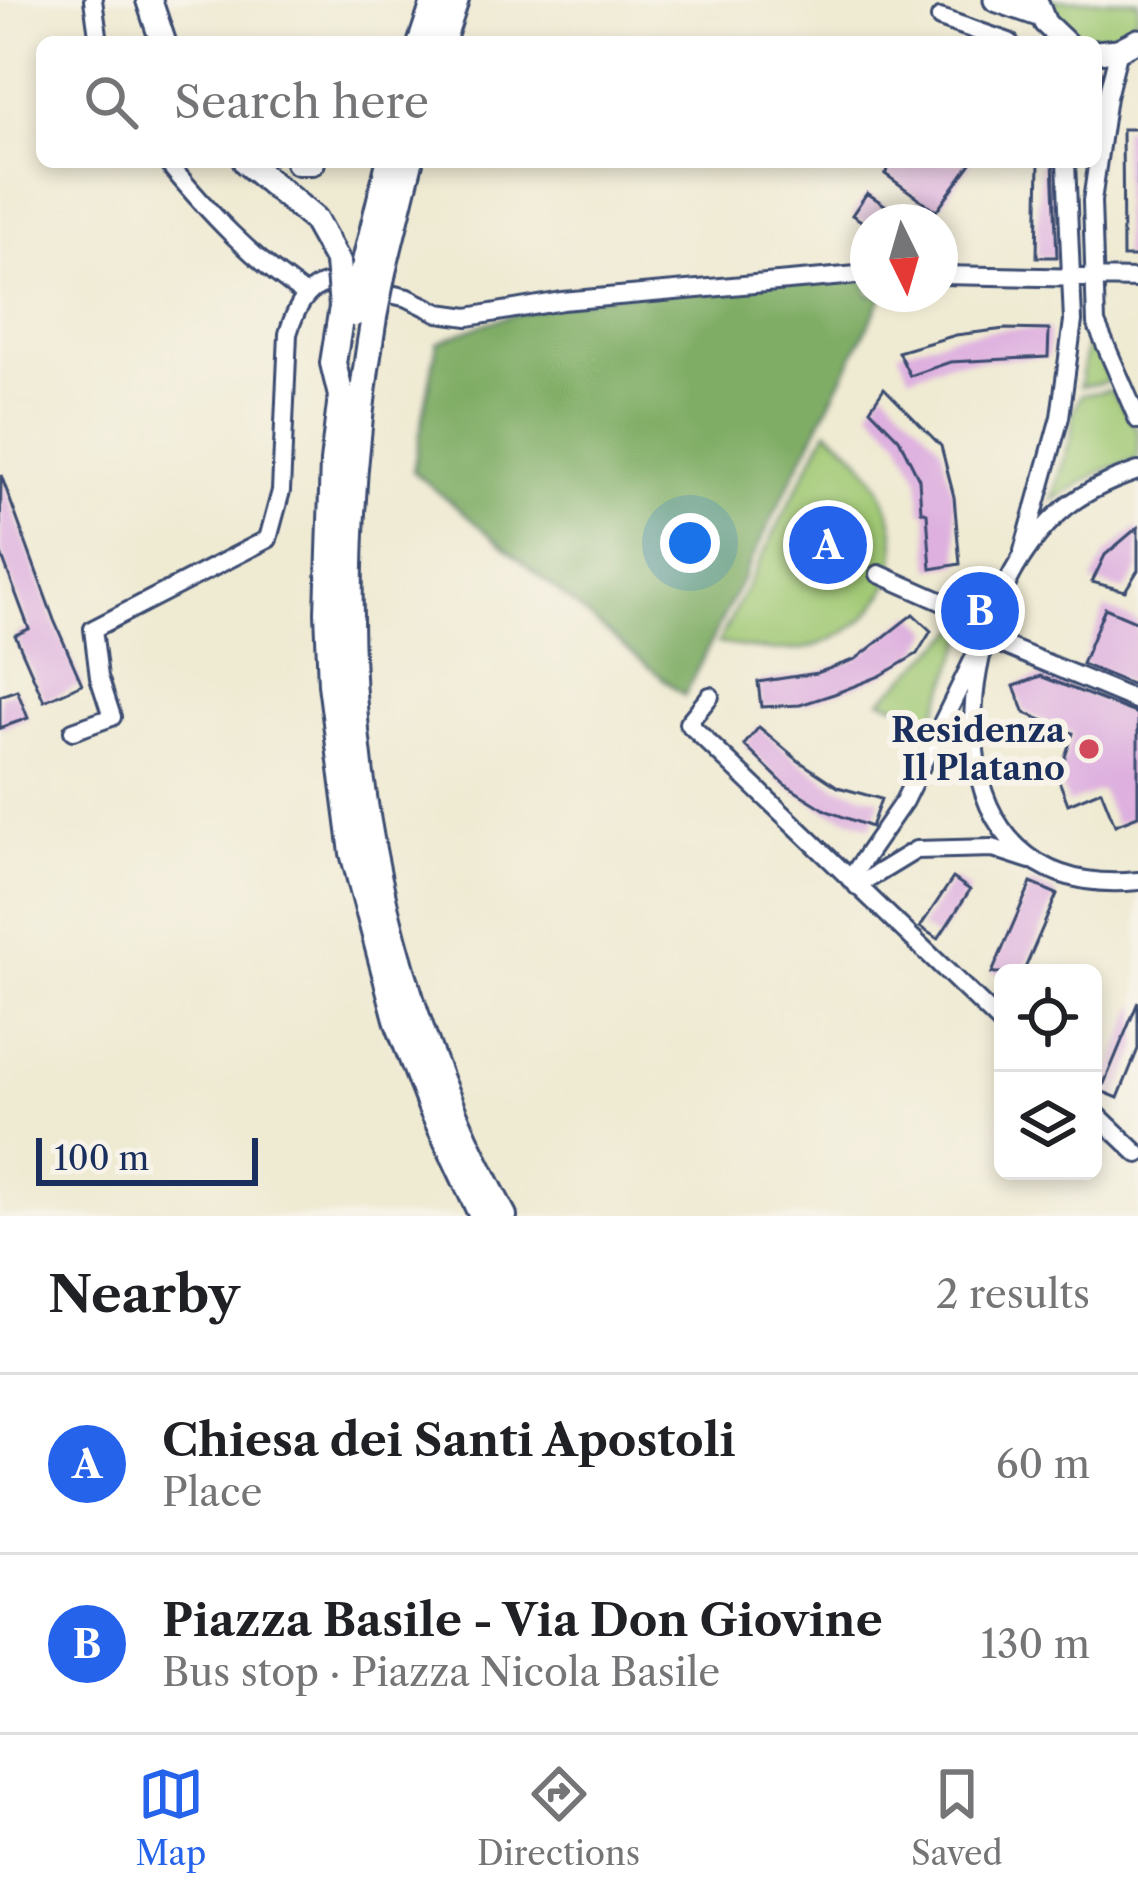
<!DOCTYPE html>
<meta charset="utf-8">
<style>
:root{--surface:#fff;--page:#f2f2f2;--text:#202124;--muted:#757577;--line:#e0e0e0;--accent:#2563eb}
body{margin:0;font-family:"Libre Caslon Text",serif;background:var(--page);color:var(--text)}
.controls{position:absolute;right:36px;bottom:36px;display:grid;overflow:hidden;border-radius:18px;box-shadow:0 6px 18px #0003}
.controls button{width:108px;height:108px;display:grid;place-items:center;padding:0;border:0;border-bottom:3px solid var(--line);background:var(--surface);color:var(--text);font:60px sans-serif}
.compass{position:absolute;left:850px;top:204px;width:108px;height:108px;border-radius:50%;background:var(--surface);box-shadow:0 6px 18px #0003;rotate:175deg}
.scale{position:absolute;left:36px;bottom:30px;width:222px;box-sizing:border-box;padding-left:12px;border:6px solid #1b2f5e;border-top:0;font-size:33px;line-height:42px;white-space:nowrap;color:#1b2f5e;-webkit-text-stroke:9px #f7f3e8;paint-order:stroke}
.you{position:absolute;left:690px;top:543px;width:42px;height:42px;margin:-30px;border:9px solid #fff;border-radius:50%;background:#1a73e8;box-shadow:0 0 0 18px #1a73e833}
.badge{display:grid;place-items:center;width:78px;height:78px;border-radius:50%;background:var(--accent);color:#fff;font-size:39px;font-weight:700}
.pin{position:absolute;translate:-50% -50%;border:6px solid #fff;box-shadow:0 3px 12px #0006}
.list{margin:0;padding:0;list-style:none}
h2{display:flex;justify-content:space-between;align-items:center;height:156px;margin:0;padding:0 48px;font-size:51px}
h2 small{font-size:39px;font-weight:400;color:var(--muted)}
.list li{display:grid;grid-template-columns:78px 1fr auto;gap:36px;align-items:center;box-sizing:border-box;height:180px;padding:0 48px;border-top:3px solid var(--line)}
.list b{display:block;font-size:45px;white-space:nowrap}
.list p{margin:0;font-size:39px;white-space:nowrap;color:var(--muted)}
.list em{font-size:39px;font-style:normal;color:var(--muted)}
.icon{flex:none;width:66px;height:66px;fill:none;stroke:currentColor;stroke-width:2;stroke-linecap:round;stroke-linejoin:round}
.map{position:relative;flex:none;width:1138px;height:1216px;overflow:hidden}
.search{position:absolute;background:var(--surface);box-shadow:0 6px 18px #0003;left:36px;right:36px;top:36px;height:132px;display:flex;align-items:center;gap:30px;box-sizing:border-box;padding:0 42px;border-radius:18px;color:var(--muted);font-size:45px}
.sheet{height:516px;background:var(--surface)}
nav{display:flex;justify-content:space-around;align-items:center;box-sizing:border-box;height:168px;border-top:3px solid var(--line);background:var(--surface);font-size:33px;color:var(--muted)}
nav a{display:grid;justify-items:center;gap:6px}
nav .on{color:var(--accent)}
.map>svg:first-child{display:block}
.green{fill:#a1c974;stroke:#5e7c69;stroke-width:3}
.forest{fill:#80ad66;stroke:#4e6e62;stroke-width:3}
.building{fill:#deb0df}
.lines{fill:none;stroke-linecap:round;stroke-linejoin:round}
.minor-casing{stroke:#3b4b6f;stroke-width:22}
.major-casing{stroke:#3b4b6f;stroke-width:27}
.highway-casing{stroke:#3b4b6f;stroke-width:30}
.minor{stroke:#fff;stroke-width:16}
.major{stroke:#fff;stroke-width:21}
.highway{stroke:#fff;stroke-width:24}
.highway-bridge-casing{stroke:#3b4b6f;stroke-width:30;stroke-linecap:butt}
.highway-bridge{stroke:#fff;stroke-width:24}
.poi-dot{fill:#d1495b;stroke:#f7f3e8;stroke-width:4.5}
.labels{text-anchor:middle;stroke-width:12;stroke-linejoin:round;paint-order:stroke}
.poi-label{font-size:33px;font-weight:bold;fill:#1b2f5e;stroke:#f7f3e8;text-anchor:end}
</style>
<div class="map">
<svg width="1138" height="1216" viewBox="0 0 1138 1216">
<rect width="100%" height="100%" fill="#f7f3e8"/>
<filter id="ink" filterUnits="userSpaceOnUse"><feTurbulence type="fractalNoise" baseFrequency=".00833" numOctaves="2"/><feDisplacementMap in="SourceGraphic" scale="24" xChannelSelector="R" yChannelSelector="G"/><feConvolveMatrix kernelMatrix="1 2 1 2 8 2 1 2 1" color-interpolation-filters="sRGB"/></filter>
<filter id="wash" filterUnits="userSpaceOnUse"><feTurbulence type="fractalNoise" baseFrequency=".004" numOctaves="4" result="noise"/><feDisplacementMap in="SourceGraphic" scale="48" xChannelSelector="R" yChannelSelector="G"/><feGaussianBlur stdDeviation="2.7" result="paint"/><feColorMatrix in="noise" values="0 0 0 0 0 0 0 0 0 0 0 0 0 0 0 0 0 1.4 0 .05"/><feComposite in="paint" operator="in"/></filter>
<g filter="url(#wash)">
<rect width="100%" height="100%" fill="#efead2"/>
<!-- green -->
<path class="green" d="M 1047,0 L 1138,0 L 1138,15 C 1110,51 1062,40 1047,0 Z
M 1090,322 L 1108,382 L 1080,387 Z
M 1111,390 L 1138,431 L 1138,459 L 1102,471 L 1052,501 L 1071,437 L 1073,413 L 1081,395 Z
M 827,430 C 910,485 928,606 818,645 C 788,656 749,648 718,643 Z
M 963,625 L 969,627 L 934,717 L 881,700 Z"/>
<!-- forest -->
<path class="forest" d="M 853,274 L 868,285 L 868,294 L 883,296 L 684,696 L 413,471 L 437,343 C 560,285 719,287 853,274 Z"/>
<g id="blocks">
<!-- building -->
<path class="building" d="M 1122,129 L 1138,129 L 1138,257 L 1123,257 Z
M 893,162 L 972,162 L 936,211 L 885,174 Z
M 1039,162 L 1053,162 L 1057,257 L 1037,257 Z
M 867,193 L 910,222 L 863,222 L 852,215 Z
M 1005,329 L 1049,330 L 1048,357 L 950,362 L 910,376 L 898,352 L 956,335 Z
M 884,388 L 941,446 L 954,497 L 960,564 L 931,569 L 927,513 L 921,511 L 919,479 L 899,439 L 870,409 Z
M 1,475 L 54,620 L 82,684 L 44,701 L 15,635 L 29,629 L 0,551 Z
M 827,506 L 850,520 L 845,529 L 864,538 L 847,572 L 841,569 L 837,574 L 797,551 L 795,525 Z
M 1138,527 L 1138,570 L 1125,591 L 1092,582 L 1105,555 Z
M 1105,608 L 1138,622 L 1138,687 L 1082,664 Z
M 913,614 L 931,631 L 917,654 L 880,676 L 834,694 L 800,705 L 761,707 L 758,682 L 817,673 L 856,659 Z
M 1040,676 L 1138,714 L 1138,816 L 1115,825 L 1101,790 L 1068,804 L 1058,778 L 1073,733 L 1025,713 L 1014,686 Z
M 17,690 L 28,718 L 0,728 L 0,696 Z
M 759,727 L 799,761 L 838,787 L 881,799 L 871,827 L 827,811 L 784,784 L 744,745 Z
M 953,878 L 970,890 L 938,939 L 920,927 Z
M 1031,883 L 1057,894 L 1023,973 L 992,973 Z
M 1138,1002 L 1138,1049 L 1118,1098 L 1101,1091 Z"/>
</g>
</g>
<g filter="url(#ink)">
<use href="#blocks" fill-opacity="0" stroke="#3b4b6f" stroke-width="3"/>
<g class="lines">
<defs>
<path id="minor" d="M 93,0 L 99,42
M 940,18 L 1009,42
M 1119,49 L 1107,97 L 1092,201 L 1096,323 L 1138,420
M 167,162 C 209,213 251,258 306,295
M 940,275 L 1138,279
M 373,290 L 408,298 L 439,313 L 468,317 L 562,301 L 868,274
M 1138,471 C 1111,480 1079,494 1058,514 C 945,618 921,903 1138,881
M 1023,551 L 1060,417 L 1073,321 L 1066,162
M 879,574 L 990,623
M 986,638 L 1138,701
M 710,696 L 688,723 L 1003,1025
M 73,731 L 112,717 L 99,677 L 93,629 L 268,539 L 281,491 L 288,334 C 297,303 312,276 347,284
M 850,879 L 904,801 L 975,656
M 857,886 L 916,850 L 993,848 L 1030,860
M 1093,1111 L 1138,1154"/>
<path id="major" d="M 995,0 L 1041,16
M 1036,0 L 1045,23 L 1065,42
M 1096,52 L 1118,50 L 1138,40"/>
<path id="highway" d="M 149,0 L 163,42
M 421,42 L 435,0
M 442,42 L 456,0
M 246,162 L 314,219 L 338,262
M 298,162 L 312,162
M 363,270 L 389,162
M 383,272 L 410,162
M 342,307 L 333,363 L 341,396 L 333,462 L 328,612 L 331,684 L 353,853 L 398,1023 L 431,1108 L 482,1216
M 374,317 C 321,633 350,931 504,1216"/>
</defs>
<!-- minor casing -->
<use href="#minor" class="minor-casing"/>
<!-- major casing -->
<use href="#major" class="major-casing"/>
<!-- highway casing -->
<use href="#highway" class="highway-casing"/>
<!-- minor -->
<use href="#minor" class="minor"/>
<!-- major -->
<use href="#major" class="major"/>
<!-- highway -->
<use href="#highway" class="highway"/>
<defs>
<path id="highway-bridge" d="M 338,262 L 342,307
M 354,314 L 363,270
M 374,317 L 383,272"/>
</defs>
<!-- highway-bridge casing -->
<use href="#highway-bridge" class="highway-bridge-casing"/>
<!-- highway-bridge -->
<use href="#highway-bridge" class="highway-bridge"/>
</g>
</g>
<!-- markers -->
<circle class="poi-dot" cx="1089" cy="749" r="12"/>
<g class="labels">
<!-- poi labels -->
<g class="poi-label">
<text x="1065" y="742">Residenza<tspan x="1065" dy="38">Il Platano</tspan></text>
</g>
</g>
</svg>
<div class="controls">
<button><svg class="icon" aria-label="locate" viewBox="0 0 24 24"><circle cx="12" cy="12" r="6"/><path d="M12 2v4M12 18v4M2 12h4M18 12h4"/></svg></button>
<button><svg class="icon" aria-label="layers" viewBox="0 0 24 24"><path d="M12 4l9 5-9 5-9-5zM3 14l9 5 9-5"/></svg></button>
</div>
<svg class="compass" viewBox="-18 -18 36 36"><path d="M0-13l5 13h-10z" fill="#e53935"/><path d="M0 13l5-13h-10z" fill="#757577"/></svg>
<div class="scale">100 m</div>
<div class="you"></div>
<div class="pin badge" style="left:828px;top:545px">A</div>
<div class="pin badge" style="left:980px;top:611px">B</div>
<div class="search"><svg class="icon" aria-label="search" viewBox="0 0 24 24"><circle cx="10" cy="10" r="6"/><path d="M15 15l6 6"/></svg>Search here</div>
</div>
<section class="sheet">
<h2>Nearby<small>2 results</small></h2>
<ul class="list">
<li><span class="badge">A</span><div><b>Chiesa dei Santi Apostoli</b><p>Place</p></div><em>60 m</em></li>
<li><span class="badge">B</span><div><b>Piazza Basile - Via Don Giovine</b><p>Bus stop · Piazza Nicola Basile</p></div><em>130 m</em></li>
</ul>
</section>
<nav>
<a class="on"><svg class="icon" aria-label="map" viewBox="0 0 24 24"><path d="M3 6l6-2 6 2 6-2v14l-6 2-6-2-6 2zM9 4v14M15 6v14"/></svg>Map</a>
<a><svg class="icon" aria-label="directions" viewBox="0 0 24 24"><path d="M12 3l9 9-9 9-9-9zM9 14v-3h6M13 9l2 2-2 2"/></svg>Directions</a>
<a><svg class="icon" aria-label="saved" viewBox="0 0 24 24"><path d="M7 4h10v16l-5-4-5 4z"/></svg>Saved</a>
</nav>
